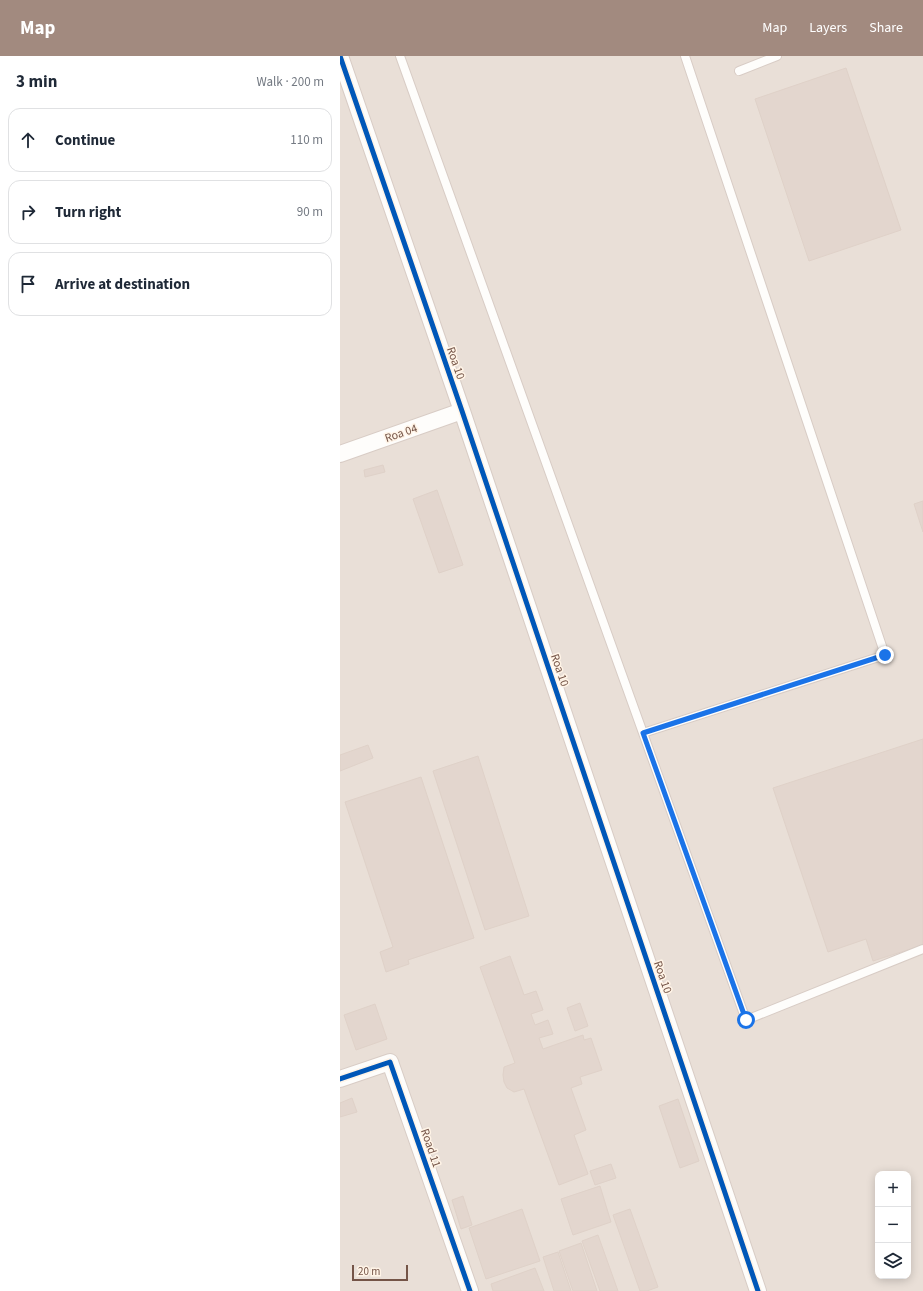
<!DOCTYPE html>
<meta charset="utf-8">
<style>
:root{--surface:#fff;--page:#f2f2f3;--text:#1f2937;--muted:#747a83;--line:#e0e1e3;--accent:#a28a7f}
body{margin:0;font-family:"Source Sans 3",sans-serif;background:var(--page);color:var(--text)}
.controls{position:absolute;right:12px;bottom:12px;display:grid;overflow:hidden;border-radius:8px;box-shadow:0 2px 10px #0003}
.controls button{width:36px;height:36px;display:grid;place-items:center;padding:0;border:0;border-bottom:1px solid var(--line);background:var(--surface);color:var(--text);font:20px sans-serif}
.scale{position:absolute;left:12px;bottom:10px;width:56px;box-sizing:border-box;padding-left:4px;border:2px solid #745447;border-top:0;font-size:11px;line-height:14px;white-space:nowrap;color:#745447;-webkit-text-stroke:3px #fff4e7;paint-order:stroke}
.stop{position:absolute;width:12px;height:12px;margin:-9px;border:3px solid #1a73e8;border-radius:50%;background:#fff}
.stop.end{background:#1a73e8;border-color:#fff;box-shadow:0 1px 4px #0008}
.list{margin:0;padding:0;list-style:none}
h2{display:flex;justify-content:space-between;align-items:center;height:52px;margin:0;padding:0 16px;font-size:17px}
h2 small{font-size:13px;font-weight:400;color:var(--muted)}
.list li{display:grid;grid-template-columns:26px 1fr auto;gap:12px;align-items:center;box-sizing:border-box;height:64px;margin:0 8px 8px;padding:0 8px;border:1px solid var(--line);border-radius:12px}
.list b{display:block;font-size:15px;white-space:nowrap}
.list em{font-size:13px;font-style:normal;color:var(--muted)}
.icon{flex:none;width:22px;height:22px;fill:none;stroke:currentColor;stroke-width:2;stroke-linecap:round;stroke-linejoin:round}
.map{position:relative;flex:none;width:583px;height:1235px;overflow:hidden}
header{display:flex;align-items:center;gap:24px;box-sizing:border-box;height:56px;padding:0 20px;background:var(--accent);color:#fff}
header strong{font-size:19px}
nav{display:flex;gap:22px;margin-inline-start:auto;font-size:14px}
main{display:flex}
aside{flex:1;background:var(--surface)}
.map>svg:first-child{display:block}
.industrial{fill:#e9dfd7;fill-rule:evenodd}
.building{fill:#e3d6ce;stroke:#dfd1c8}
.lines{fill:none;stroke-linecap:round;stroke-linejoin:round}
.service-casing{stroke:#d8ccc5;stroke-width:10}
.minor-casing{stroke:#d8ccc5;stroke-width:18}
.service{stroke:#fefdfb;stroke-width:8}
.minor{stroke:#fefdfb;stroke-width:16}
.cycleway-casing{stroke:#fff4e7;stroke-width:8}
.cycleway{stroke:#0057b8;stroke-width:5}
.route{stroke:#1a73e8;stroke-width:5}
.labels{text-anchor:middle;stroke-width:3;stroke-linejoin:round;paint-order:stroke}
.street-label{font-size:12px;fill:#745447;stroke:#fff4e7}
</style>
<header>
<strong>Map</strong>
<nav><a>Map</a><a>Layers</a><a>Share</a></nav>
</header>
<main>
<aside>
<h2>3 min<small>Walk · 200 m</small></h2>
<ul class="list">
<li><svg class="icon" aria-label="ahead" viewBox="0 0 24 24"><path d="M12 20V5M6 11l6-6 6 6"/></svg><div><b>Continue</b></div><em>110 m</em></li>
<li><svg class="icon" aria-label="right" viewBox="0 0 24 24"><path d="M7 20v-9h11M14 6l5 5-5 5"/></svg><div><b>Turn right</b></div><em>90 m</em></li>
<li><svg class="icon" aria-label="arrive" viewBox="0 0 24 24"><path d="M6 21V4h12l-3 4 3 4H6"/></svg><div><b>Arrive at destination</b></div></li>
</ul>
</aside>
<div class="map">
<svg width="583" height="1235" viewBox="0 0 583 1235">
<rect width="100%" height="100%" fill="#f7efe6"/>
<!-- industrial -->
<path class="industrial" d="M 0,0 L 583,0 L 583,1235 L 0,1235 ZM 538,1118 L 568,1118 L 568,1220 L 538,1220 Z"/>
<!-- building -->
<path class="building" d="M 506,12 L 561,174 L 469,205 L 415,43 Z
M 43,409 L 45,416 L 25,421 L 24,414 Z
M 97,434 L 123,509 L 99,517 L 73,443 Z
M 583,445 L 583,476 L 574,448 Z
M 583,683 L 583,889 L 533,905 L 526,883 L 488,896 L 433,732 Z
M 28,689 L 33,702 L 0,715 L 0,699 Z
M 138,700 L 189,860 L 145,874 L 93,715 Z
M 81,721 L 134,882 L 68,904 L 69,908 L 46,916 L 40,896 L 53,891 L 5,746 Z
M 170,900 L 184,939 L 196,935 L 203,954 L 191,958 L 195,969 L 208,964 L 213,978 L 199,982 L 203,993 L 243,979 L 244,984 L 251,982 L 262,1014 L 240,1021 L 242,1028 L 231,1032 L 246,1074 L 234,1079 L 248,1118 L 219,1129 L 184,1033 L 174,1036 L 167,1032 L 164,1026 L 163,1019 L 164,1011 L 175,1007 L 140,911 Z
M 240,947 L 248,970 L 235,975 L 227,952 Z
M 35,948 L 47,983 L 16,994 L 4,959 Z
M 12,1042 L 17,1056 L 0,1061 L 0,1047 Z
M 338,1043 L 359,1105 L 340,1112 L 319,1050 Z
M 271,1108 L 276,1122 L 255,1129 L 250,1115 Z
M 260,1130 L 271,1166 L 233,1179 L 221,1143 Z
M 123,1140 L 132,1169 L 121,1173 L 112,1144 Z
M 182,1153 L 200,1205 L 146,1223 L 129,1172 Z
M 290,1153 L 318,1231 L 307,1235 L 300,1235 L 273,1159 Z
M 258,1179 L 278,1235 L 260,1235 L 242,1185 Z
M 241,1187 L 257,1235 L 233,1235 L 219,1195 Z
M 218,1196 L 231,1235 L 214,1235 L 203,1201 Z
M 195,1212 L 204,1235 L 153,1235 L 151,1228 Z"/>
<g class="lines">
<defs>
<path id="service" d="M 60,0 L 406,964 L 583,893
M 399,15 L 437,0
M 303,677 L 545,599 L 345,0"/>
<path id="minor" d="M 0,0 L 122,355 L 418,1235
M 0,398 L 122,355
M 0,1023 L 50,1006 L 130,1235"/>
</defs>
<!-- service casing -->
<use href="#service" class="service-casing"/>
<!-- minor casing -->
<use href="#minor" class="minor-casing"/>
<!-- service -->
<use href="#service" class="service"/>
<!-- minor -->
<use href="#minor" class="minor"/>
<defs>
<path id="cycleway" d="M 0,0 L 122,355 L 418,1235
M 0,1023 L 50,1006 L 130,1235"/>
</defs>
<!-- cycleway casing -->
<use href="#cycleway" class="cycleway-casing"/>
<!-- cycleway -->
<use href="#cycleway" class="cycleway"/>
</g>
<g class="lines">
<!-- route -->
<path class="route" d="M 406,964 L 303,677 L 545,599"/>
</g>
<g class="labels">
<!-- street labels -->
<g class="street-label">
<text transform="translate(116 307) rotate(71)" y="4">Roa 10</text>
<text transform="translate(61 377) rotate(-19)" y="4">Roa 04</text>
<text transform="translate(220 614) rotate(71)" y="4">Roa 10</text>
<text transform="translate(323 921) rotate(71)" y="4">Roa 10</text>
<text transform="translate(91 1092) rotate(71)" y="4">Road 11</text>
</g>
</g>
</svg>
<div class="controls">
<button>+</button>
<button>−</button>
<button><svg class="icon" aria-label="layers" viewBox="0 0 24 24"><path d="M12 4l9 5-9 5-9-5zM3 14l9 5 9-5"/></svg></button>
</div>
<div class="scale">20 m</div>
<div class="stop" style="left:406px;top:964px"></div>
<div class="stop end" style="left:545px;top:599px"></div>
</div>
</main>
